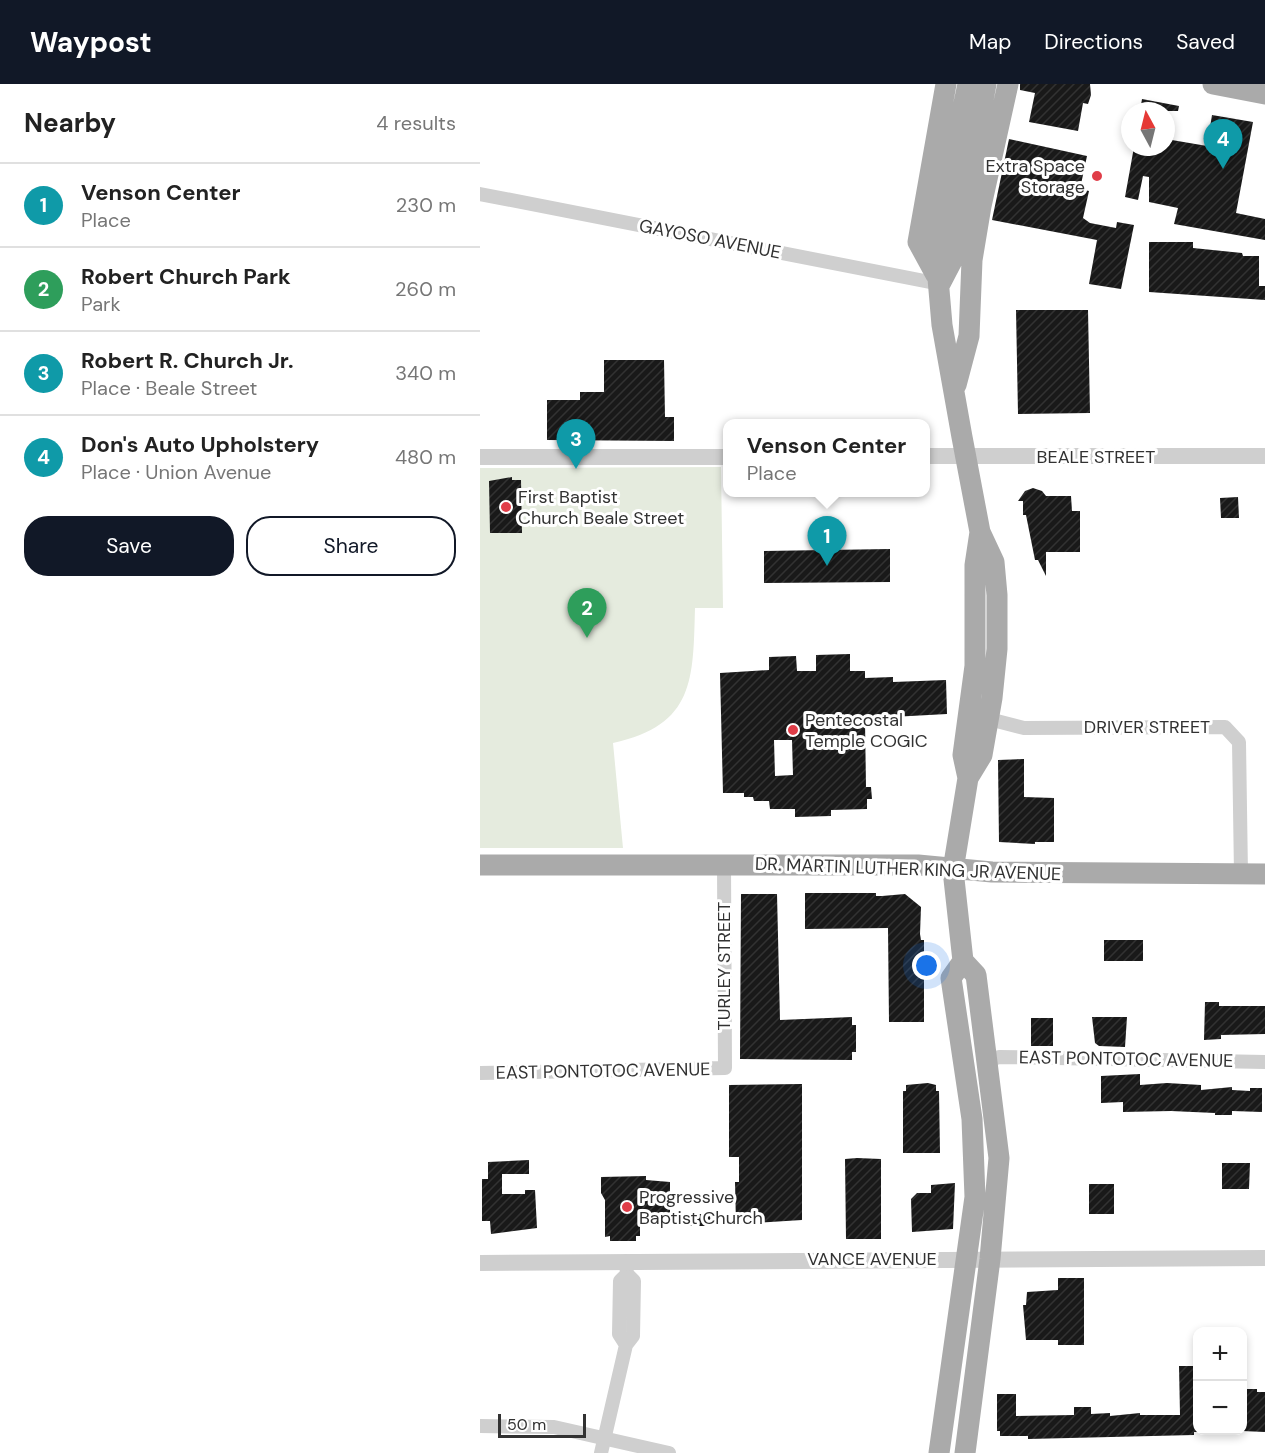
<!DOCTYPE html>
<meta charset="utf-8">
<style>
:root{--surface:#fff;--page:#f2f2f2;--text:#222;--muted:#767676;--line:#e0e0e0;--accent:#111827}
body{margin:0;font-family:"DM Sans",sans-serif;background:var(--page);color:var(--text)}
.controls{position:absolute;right:18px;bottom:18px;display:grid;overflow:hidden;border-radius:12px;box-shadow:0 3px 9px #0003}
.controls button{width:54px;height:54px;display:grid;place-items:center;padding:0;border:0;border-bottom:2px solid var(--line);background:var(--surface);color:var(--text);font:30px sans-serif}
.compass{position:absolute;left:641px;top:18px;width:54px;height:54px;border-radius:50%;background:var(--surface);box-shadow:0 3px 9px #0003;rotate:353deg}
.scale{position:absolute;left:18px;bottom:15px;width:88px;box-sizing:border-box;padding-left:6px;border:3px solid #323232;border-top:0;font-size:16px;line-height:21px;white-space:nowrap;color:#323232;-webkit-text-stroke:4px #fff;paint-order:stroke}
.you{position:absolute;left:447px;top:882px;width:21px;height:21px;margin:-15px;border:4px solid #fff;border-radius:50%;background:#1a73e8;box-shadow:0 0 0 9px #1a73e833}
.badge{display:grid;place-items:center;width:39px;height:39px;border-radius:50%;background:var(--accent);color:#fff;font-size:20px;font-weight:700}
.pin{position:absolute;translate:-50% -50px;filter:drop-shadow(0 2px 3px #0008)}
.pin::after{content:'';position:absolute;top:32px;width:21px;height:18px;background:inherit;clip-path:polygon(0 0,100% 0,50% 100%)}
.popup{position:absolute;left:243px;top:335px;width:207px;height:78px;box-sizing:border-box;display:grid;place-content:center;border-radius:12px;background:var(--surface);filter:drop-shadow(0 2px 4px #0005);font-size:20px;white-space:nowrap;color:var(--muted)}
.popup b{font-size:22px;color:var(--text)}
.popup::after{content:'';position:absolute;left:50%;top:100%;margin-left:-12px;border:12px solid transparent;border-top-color:var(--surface)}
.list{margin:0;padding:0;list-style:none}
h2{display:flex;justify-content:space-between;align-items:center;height:78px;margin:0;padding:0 24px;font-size:26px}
h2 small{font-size:20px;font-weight:400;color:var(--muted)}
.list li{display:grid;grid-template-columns:39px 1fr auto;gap:18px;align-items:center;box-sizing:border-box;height:84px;padding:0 24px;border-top:2px solid var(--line)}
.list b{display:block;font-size:22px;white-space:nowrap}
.list p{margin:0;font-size:20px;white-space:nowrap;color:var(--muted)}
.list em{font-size:20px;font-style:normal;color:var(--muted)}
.actions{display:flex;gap:12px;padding:18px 24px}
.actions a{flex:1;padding:14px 0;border:2px solid var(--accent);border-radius:24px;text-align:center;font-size:21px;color:var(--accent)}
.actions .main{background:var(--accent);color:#fff}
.map{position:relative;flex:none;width:785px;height:1369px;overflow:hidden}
header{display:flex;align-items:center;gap:36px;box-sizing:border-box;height:84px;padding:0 30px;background:var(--accent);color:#fff}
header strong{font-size:28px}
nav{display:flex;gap:33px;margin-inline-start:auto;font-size:21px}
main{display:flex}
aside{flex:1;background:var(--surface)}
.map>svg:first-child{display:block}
.park{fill:#e5ebde}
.building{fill:url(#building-hatch);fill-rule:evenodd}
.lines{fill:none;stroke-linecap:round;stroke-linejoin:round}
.minor{stroke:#cfcfcf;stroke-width:14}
.tertiary{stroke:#cfcfcf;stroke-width:16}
.primary{stroke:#aaa;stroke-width:21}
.poi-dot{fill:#e03d48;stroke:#fff;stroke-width:2}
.labels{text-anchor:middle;stroke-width:6;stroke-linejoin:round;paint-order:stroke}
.poi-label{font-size:18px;fill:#323232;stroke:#fff;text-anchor:start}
.street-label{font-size:18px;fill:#323232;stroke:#fff}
</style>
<header>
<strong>Waypost</strong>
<nav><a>Map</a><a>Directions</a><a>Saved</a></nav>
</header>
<main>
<aside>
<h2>Nearby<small>4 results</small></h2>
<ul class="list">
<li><span class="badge" style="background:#0f9aa8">1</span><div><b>Venson Center</b><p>Place</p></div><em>230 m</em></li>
<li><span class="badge" style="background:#2e9e5b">2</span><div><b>Robert Church Park</b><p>Park</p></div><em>260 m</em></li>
<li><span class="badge" style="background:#0f9aa8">3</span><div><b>Robert R. Church Jr.</b><p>Place · Beale Street</p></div><em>340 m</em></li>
<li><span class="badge" style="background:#0f9aa8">4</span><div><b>Don's Auto Upholstery</b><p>Place · Union Avenue</p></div><em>480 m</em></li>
</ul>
<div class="actions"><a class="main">Save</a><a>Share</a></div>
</aside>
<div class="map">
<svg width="785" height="1369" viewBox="0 0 785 1369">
<defs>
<pattern id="building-hatch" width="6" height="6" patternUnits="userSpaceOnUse" patternTransform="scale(1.5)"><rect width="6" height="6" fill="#191919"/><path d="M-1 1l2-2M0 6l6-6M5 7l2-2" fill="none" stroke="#323232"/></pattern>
</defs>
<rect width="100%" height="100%" fill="#fff"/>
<!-- park -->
<path class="park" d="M 241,383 L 243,524 L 215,524 C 213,595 215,641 133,659 L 143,764 L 0,764 L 0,384 Z"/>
<!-- building -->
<path class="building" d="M 540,0 L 610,0 L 611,11 L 608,20 L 603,19 L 598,47 L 549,38 L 555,9 L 540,6 Z
M 662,15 L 699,22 L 698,27 L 660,27 Z
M 732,31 L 773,38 L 756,129 L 785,135 L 785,156 L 694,140 L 698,124 L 669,118 L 669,93 L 663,92 L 658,116 L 645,113 L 654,63 L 686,63 L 686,55 L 727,62 Z
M 529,55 L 607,72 L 600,105 L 609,107 L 603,134 L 610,139 L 636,144 L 637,138 L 654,141 L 641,205 L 609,200 L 617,156 L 512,136 Z
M 669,158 L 713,158 L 713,164 L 762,169 L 763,172 L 779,172 L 779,202 L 785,202 L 785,216 L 669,208 Z
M 536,226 L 608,226 L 610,329 L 538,330 Z
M 124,276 L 184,276 L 185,333 L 194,333 L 194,357 L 67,356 L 67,316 L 100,316 L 100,308 L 124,308 Z
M 32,393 L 32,396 L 41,396 L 42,449 L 10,449 L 9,397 Z
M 553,404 L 562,407 L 566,412 L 591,412 L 592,427 L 600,427 L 600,468 L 566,468 L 566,492 L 558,476 L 555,476 L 546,431 L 543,431 L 543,417 L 538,417 L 545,407 Z
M 758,413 L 759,434 L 741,434 L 740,414 Z
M 410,465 L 410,498 L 284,499 L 284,467 Z
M 370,570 L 370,587 L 385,587 L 385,594 L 413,593 L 413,598 L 466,596 L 467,630 L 412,633 L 412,636 L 385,637 L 386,703 L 391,703 L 392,715 L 387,715 L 387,725 L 351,726 L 351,732 L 315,733 L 315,725 L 290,725 L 289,717 L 274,717 L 273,713 L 264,713 L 264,709 L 243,709 L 240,589 L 289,586 L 289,573 L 316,572 L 317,587 L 336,587 L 336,571 ZM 294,656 L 312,656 L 313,691 L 295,692 Z
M 544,675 L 544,713 L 574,714 L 574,758 L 555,758 L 555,760 L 519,758 L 518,676 Z
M 325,809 L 396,809 L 396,812 L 402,812 L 425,810 L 441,823 L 440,850 L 441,856 L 444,856 L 444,938 L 409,938 L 408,844 L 325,845 Z
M 261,810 L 297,810 L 300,936 L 372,933 L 372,941 L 376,941 L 376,968 L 372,968 L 372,976 L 260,975 Z
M 624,856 L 663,856 L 663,877 L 624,877 Z
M 725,918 L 739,918 L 739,922 L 785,922 L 785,950 L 741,951 L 741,955 L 724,956 Z
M 612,933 L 647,933 L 645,963 L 619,962 L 615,959 Z
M 551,934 L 573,934 L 573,962 L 551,962 Z
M 660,990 L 660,1001 L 687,999 L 721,1001 L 721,1006 L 752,1003 L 752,1006 L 770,1007 L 770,1004 L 782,1004 L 782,1028 L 752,1027 L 752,1031 L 735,1031 L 735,1029 L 691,1027 L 643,1028 L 643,1018 L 621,1019 L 621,992 Z
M 448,999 L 456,1001 L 456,1007 L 459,1007 L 460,1069 L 423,1069 L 423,1007 L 426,1007 L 426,1001 Z
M 322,1000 L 322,1136 L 256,1140 L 255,1098 L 259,1098 L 259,1073 L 249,1073 L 249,1001 Z
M 377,1074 L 401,1075 L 401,1155 L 366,1155 L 365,1075 Z
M 49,1076 L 49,1090 L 22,1090 L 22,1110 L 45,1110 L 45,1106 L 55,1106 L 57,1144 L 11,1150 L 10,1137 L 2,1137 L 2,1095 L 8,1095 L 8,1078 Z
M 742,1079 L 770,1079 L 769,1105 L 742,1105 Z
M 166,1092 L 166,1096 L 190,1098 L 190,1131 L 160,1131 L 160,1152 L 156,1152 L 156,1157 L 130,1157 L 130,1152 L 125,1153 L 125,1116 L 121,1109 L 121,1093 Z
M 475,1099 L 473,1145 L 432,1148 L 431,1115 L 437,1109 L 451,1109 L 451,1101 Z
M 609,1100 L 634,1100 L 634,1130 L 609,1130 Z
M 208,1130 L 230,1130 L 231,1142 L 208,1142 Z
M 578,1194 L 604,1194 L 604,1261 L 578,1261 L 578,1256 L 546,1256 L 543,1221 L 546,1221 L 547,1208 L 578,1206 Z
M 699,1282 L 717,1282 L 717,1348 L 714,1348 L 714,1351 L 548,1355 L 548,1352 L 520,1352 L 520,1347 L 517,1347 L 517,1310 L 536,1310 L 536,1332 L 594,1331 L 594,1323 L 611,1323 L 611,1330 L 630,1329 L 630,1332 L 660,1329 L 660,1331 L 700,1331 Z
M 764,1305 L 777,1305 L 777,1308 L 785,1308 L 785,1348 L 762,1347 Z"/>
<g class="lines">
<!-- minor -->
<path class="minor" d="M 0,110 L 460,200
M 509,635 L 544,644 L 745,643 L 759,658 L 761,790
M 508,977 L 519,973 L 785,978
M 0,989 L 245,984 L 244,779
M 146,1261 L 139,1250 L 140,1197 L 147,1190
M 0,1342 L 74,1343 L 189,1369
M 121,1369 L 146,1261 L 153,1252 L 154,1197 L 147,1190 L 146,1177"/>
<!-- tertiary -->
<path class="tertiary" d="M 446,372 L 785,372
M 0,373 L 248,373
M 0,1179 L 785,1174"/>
<!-- primary -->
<path class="primary" d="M 733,0 L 785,10
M 456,191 L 438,158 L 466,0
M 460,200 L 473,175 L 506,0
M 476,301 L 489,252 L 492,176 L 501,122 L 528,0
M 488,694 L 483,671 L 495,582 L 495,481 L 500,448
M 0,781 L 438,781 L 512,788 L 785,790
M 459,1369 L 495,1113 L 492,1035 L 471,894 L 483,877
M 485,1369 L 510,1175 L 519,1074 L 496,891 L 483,877 L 473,786 L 488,694 L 502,671 L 512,614 L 517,565 L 517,511 L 514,478 L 500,448 L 482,353 L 462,241 L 456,171 L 467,100 L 488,0"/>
</g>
<!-- markers -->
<g class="poi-dot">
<circle cx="617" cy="92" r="6"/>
<circle cx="26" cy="423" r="6"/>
<circle cx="313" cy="646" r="6"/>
<circle cx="147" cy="1123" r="6"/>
</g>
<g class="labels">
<!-- poi labels -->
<g class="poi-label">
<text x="605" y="88" text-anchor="end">Extra Space<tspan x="605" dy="21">Storage</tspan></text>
<text x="38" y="419">First Baptist<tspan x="38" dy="21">Church Beale Street</tspan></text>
<text x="325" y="642">Pentecostal<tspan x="325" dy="21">Temple COGIC</tspan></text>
<text x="159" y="1119">Progressive<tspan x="159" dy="21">Baptist Church</tspan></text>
</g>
<!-- street labels -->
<g class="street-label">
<text transform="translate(230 155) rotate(11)" y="6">GAYOSO AVENUE</text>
<text x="616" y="379">BEALE STREET</text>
<text x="667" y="649">DRIVER STREET</text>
<text transform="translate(428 785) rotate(2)" y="6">DR. MARTIN LUTHER KING JR AVENUE</text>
<text transform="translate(244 882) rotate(-90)" y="6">TURLEY STREET</text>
<text transform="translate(646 975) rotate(1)" y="6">EAST PONTOTOC AVENUE</text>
<text transform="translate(123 987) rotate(-1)" y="6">EAST PONTOTOC AVENUE</text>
<text x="392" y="1181">VANCE AVENUE</text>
</g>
</g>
</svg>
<div class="controls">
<button>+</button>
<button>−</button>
</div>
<svg class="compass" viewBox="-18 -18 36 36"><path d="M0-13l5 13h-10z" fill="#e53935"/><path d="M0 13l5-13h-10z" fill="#767676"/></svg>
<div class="scale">50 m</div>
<div class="you"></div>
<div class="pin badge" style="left:347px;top:482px;background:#0f9aa8">1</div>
<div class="popup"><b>Venson Center</b>Place</div>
<div class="pin badge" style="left:107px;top:554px;background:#2e9e5b">2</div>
<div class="pin badge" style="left:96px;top:385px;background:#0f9aa8">3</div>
<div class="pin badge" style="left:743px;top:85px;background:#0f9aa8">4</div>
</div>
</main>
